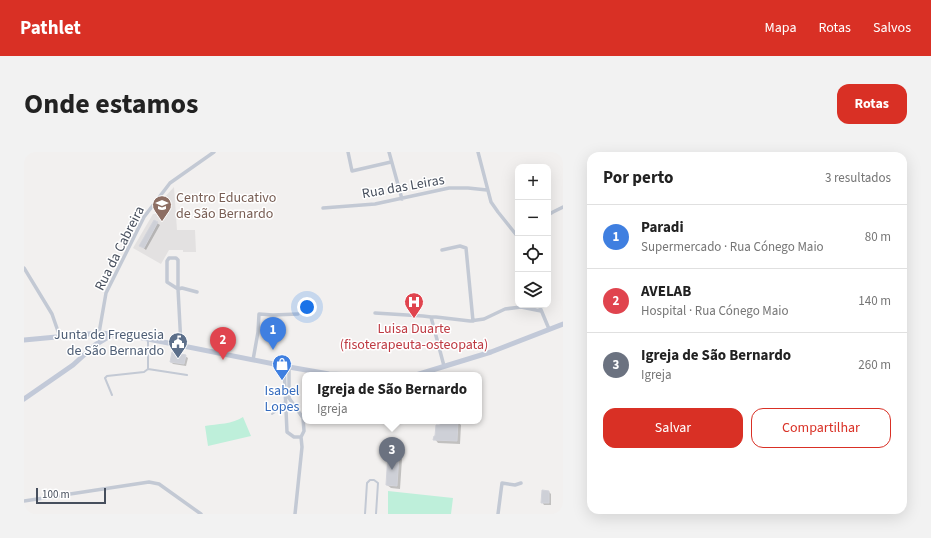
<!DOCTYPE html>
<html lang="pt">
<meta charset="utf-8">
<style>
:root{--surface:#fff;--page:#f2f2f2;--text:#222;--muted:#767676;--line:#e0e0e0;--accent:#d93025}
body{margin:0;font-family:"Source Sans 3",sans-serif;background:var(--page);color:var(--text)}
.controls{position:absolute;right:12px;top:12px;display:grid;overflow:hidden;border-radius:8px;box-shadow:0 4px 16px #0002}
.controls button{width:36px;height:36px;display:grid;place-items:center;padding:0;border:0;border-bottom:1px solid var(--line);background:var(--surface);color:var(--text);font:20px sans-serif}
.scale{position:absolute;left:12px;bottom:10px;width:70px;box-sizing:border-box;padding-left:4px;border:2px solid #474f5d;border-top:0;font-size:11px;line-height:14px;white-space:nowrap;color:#474f5d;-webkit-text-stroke:3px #fff;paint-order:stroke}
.you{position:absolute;left:283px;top:155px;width:14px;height:14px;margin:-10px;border:3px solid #fff;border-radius:50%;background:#1a73e8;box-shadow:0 0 0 6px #1a73e833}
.badge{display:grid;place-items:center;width:26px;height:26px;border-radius:50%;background:var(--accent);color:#fff;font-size:13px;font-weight:700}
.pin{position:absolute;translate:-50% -33px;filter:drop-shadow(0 1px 2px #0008)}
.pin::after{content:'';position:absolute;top:21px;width:14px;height:12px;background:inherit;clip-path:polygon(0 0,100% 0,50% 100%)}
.popup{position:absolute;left:278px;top:220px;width:180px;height:52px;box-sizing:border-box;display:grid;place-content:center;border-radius:8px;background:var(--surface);filter:drop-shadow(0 1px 3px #0005);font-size:13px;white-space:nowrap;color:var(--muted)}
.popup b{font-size:15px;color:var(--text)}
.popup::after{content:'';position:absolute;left:50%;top:100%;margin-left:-8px;border:8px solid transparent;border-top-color:var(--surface)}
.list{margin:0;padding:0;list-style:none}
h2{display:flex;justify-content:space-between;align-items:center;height:52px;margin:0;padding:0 16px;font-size:17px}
h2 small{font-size:13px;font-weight:400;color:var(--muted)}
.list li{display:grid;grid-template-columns:26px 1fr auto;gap:12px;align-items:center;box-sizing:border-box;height:64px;padding:0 16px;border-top:1px solid var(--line)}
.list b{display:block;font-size:15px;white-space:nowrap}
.list p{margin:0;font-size:13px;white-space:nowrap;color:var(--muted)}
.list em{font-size:13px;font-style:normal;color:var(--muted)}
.actions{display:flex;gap:8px;padding:12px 16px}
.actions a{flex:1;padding:9px 0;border:1px solid var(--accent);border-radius:12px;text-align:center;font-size:14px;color:var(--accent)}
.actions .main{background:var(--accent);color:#fff}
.icon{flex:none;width:22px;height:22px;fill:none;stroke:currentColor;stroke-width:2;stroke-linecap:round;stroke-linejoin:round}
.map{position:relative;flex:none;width:539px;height:362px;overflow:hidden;border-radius:12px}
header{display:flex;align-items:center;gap:24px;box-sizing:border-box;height:56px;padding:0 20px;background:var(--accent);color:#fff}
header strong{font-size:19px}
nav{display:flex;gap:22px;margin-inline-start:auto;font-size:14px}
.intro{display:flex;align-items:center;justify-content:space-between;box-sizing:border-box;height:96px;padding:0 24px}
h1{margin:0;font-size:28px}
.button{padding:10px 18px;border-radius:12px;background:var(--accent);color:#fff;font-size:14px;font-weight:700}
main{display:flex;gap:24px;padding:0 24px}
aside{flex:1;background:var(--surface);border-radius:12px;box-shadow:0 4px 16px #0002}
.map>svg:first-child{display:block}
.education{fill:#e3e1e1}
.green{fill:#beefda}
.shadow{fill:#0003}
.building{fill:#ced0d7;stroke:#d3d4db}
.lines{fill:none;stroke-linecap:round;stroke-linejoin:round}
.lane{stroke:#c3c9d4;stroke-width:2}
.street{stroke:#c3c9d4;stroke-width:3.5}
.secondary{stroke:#c2c9d8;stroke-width:5}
.labels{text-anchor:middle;stroke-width:3;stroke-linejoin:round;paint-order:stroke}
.street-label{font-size:14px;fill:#474f5d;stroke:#fff}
.education-label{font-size:14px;fill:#785e54;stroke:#fff;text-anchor:start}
.health-label{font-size:14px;fill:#be3a42;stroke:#fff}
.service-label{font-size:14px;fill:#4e5e75;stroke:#fff;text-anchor:end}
.shop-label{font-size:14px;fill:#366cbe;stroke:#fff}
</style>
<header>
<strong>Pathlet</strong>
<nav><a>Mapa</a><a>Rotas</a><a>Salvos</a></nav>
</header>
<div class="intro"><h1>Onde estamos</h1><a class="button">Rotas</a></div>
<main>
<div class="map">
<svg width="539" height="362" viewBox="0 0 539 362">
<rect width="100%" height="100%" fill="#f2f0ef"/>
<!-- education -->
<path class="education" d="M 150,35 L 153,78 L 171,78 L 172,100 L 159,100 L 159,98 L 145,98 L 137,112 L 109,96 L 129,62 L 131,62 L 135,56 L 134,55 L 139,47 Z"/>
<!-- green -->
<path class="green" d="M 219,265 L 227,284 L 184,294 L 181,274 C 193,272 209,272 219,265 Z
M 364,339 L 429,346 L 427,362 L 364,362 Z"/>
<!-- shadow -->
<path class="shadow" d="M 130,69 L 136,73 L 122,98 L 116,93 Z
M 161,204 L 164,206 L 162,214 L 149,212 L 147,210 Z
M 420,269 L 434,270 L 437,273 L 436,292 L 414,291 L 411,287 L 417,274 L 420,272 Z
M 374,304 L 378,307 L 376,337 L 367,336 L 363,333 Z
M 525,340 L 527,342 L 527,353 L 520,353 L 518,350 Z"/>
<!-- building -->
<path class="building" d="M 130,68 L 134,70 L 120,96 L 115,94 Z
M 148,200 L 162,203 L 160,212 L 146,210 Z
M 419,269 L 434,269 L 433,289 L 409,288 L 410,284 L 411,284 L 412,273 L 416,273 L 416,270 L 419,271 Z
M 364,302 L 375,303 L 373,334 L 362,333 Z
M 518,338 L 525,339 L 525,351 L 517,351 Z"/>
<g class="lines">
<!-- lane -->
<path class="lane" d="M 124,188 L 124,217 L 163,223
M 88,243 L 81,226 L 83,224 L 120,220 L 124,217
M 246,259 L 261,250
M 248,262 L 257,256 L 261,256
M 341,362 L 343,331 L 346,328 L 350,328 L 354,331 L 352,362"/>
<!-- street -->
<path class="street" d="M 324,0 L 328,19 L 367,10
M 365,0 L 378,47
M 454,0 L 467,50 L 474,60 L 494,85
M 299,56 L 351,52 L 425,36 L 444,36 L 463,38
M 524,63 L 529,60 L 539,55
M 418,98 L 436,94 L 442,96 L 449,169
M 0,116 L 28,162 L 36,185
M 515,153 L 525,177
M 351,161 L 399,164 L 407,165 L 412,165 L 446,169 L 460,167 L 481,157 L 497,155 L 517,159
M 407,165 L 420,214
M 75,181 L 82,141 L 120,65 L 146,31 L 190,0
M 157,193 L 154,137 L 154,108 L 152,106 L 145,106 L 143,109 L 143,130 L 154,137 L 158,136 L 173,140
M 229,208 L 234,180 L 235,162 L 249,163 L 274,162
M 260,214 L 263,280 L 270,285 L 277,285
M 265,215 L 265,246 L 279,266 L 280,279 L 277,285 L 278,295 L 271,362
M 0,349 L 125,330 L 135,332 L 177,362
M 474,362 L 478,331 L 491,333 L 497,331"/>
<!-- secondary -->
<path class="secondary" d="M 0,188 L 75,181 L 104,183 L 265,215 L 305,222 L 332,223
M 392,223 L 467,200 L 539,172
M 0,247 L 49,213 L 71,193 L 89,182"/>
</g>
<!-- icons -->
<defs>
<symbol id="school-pin" viewBox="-11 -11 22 30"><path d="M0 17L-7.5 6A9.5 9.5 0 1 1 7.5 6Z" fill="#8d6e63" stroke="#fff"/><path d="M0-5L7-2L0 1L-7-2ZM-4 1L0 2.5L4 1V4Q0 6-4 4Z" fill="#fff"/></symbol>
<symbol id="hospital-pin" viewBox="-11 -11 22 30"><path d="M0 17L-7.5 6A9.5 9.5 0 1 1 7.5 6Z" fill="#e0444e" stroke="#fff"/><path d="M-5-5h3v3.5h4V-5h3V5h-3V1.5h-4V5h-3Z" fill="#fff"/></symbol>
<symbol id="civic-pin" viewBox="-11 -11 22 30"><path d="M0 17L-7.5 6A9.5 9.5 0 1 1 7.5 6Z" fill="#5c6f8a" stroke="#fff"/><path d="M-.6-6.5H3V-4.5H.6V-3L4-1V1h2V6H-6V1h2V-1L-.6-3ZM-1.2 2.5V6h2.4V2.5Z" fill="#fff"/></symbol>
<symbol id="shop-pin" viewBox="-11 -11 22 30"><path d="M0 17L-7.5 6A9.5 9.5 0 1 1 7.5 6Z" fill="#3f7fe0" stroke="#fff"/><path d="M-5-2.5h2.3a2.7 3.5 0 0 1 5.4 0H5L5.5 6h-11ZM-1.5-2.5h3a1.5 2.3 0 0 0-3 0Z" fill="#fff"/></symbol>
</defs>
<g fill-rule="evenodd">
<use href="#school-pin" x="127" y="42" width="22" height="30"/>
<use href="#hospital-pin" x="379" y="139" width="22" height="30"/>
<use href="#civic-pin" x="143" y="179" width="22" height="30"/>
<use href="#shop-pin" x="247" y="201" width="22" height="30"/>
</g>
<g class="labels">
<!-- street labels -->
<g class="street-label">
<text transform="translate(379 34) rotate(-10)" y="5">Rua das Leiras</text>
<text transform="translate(95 96) rotate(-63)" y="5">Rua da Cabreira</text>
</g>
<!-- education labels -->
<g class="education-label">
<text x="152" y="50">Centro Educativo<tspan x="152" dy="16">de São Bernardo</tspan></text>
</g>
<!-- health labels -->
<g class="health-label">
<text x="390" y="181">Luisa Duarte<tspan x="390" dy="16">(fisoterapeuta-osteopata)</tspan></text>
</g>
<!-- service labels -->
<g class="service-label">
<text x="140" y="187">Junta de Freguesia<tspan x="140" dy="16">de São Bernardo</tspan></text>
</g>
<!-- shop labels -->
<g class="shop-label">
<text x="258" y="243">Isabel<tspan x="258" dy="16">Lopes</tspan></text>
</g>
</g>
</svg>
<div class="controls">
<button>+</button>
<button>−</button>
<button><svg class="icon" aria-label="locate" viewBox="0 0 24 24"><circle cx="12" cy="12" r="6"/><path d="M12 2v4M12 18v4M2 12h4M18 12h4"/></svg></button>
<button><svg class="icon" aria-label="layers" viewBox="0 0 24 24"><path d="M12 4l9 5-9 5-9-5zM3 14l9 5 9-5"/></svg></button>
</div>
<div class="scale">100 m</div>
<div class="you"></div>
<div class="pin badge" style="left:249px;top:198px;background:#3f7fe0">1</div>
<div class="pin badge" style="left:199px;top:208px;background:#e0444e">2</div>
<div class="pin badge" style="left:368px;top:318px;background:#6b7280">3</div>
<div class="popup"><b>Igreja de São Bernardo</b>Igreja</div>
</div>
<aside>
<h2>Por perto<small>3 resultados</small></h2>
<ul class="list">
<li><span class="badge" style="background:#3f7fe0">1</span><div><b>Paradi</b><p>Supermercado · Rua Cónego Maio</p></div><em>80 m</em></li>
<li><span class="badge" style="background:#e0444e">2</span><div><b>AVELAB</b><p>Hospital · Rua Cónego Maio</p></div><em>140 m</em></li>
<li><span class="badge" style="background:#6b7280">3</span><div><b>Igreja de São Bernardo</b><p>Igreja</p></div><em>260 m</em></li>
</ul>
<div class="actions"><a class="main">Salvar</a><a>Compartilhar</a></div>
</aside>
</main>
